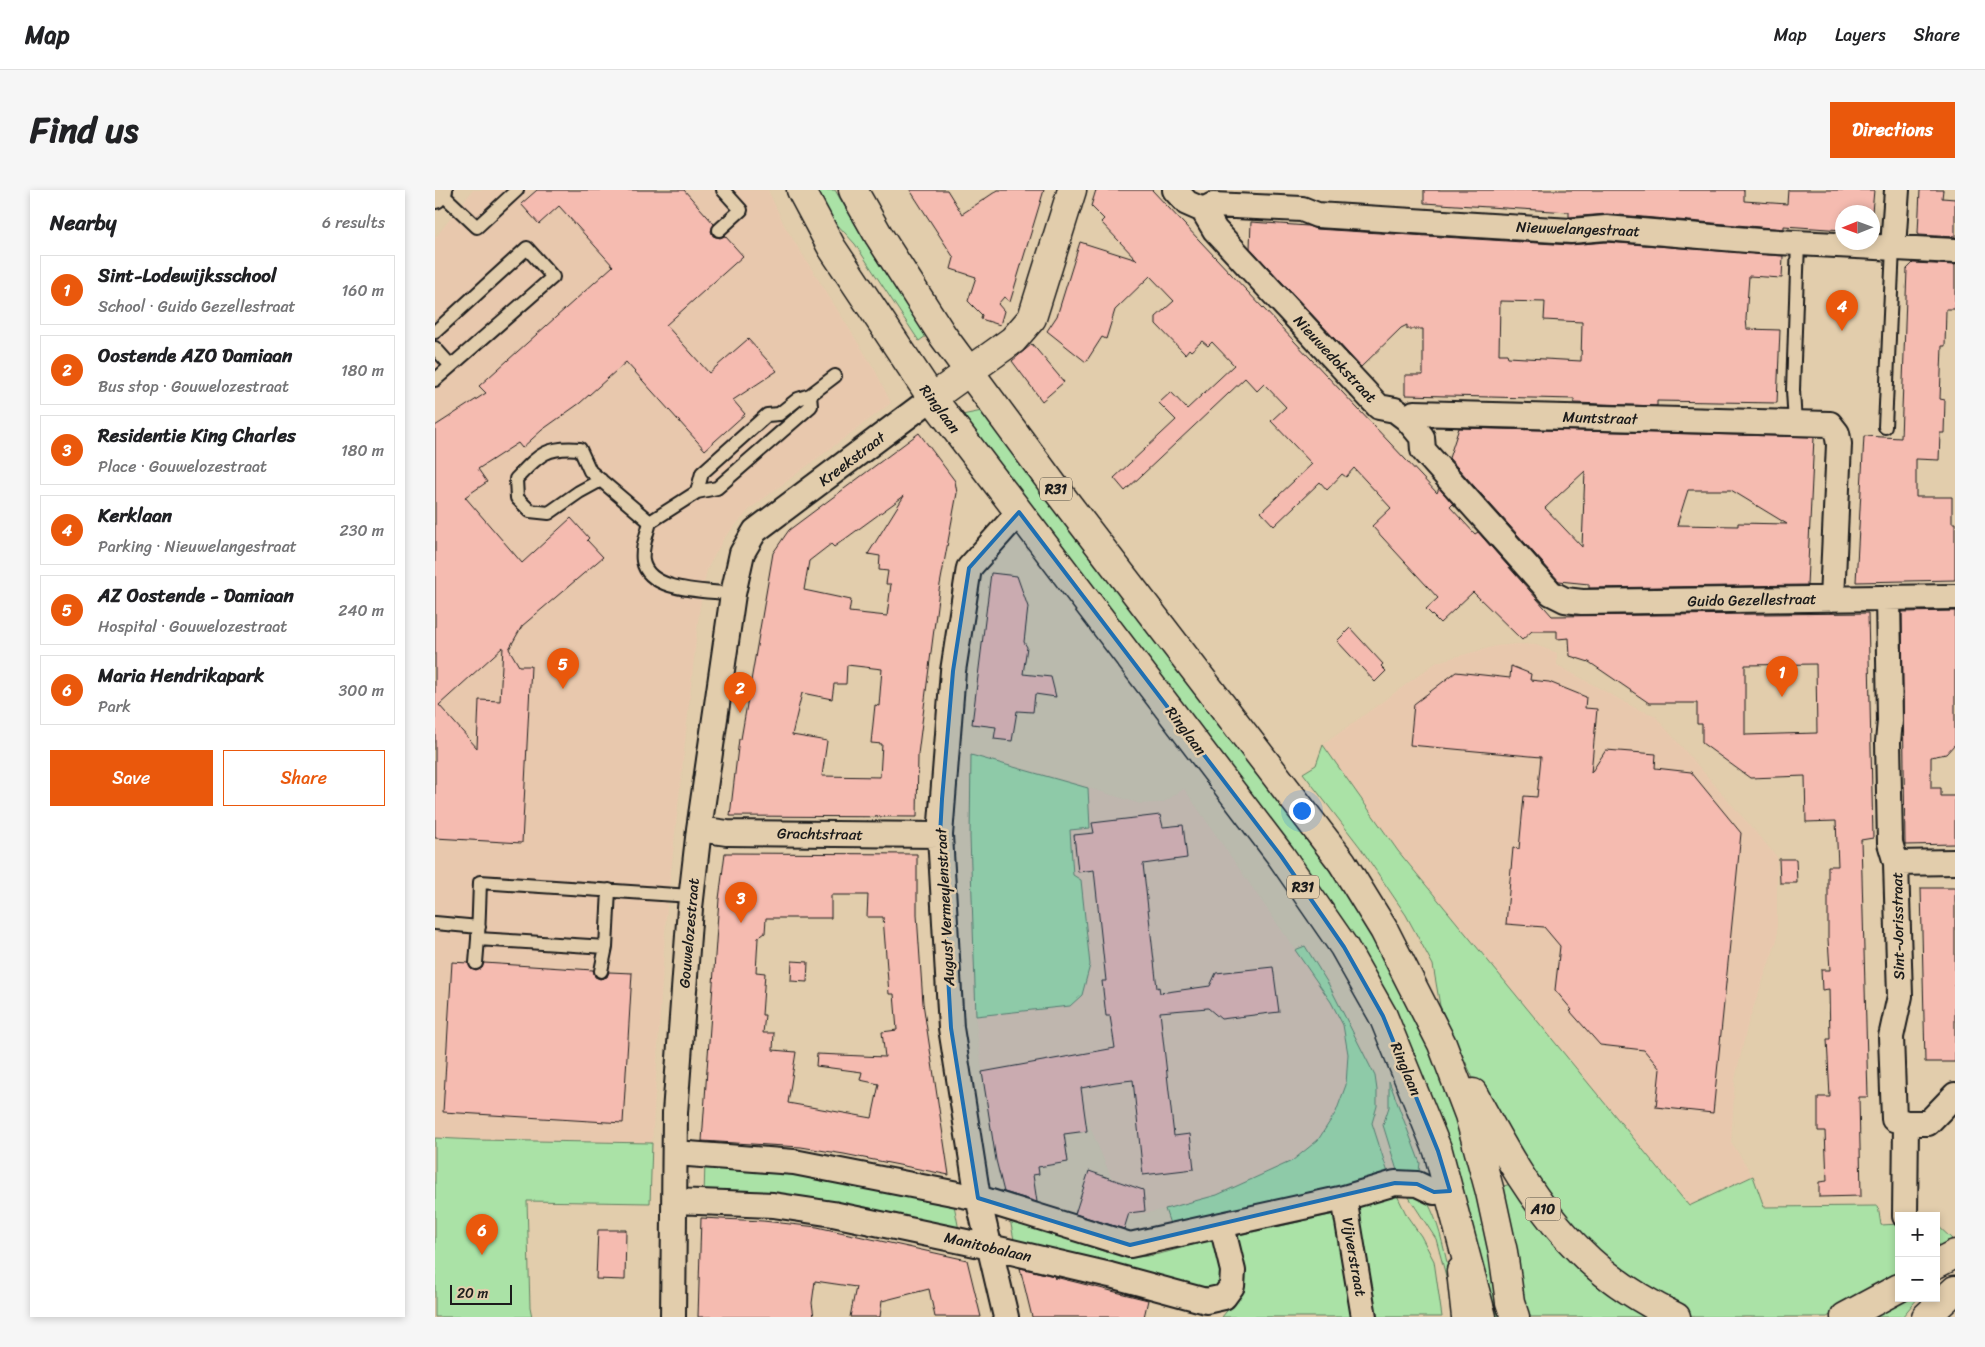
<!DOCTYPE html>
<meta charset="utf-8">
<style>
:root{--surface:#fff;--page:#f6f6f6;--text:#202124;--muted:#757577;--line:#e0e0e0;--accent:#ea580c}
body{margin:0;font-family:Sriracha,sans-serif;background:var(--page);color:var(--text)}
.controls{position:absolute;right:15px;bottom:15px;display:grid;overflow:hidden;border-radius:0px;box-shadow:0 2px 8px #0003}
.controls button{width:45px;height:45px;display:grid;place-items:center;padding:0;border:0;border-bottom:1px solid var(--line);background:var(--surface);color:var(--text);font:25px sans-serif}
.compass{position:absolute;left:1400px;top:15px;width:45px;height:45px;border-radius:50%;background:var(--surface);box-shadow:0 2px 8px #0003;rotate:269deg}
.scale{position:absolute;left:15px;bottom:12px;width:62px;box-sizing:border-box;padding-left:5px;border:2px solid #1c1c1c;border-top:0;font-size:14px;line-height:18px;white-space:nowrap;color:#1c1c1c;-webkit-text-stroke:4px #e2cdac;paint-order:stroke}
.you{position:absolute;left:866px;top:620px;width:18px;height:18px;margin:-12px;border:4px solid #fff;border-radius:50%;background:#1a73e8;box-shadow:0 0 0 8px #1a73e833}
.badge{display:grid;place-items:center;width:32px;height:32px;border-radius:50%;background:var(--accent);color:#fff;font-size:16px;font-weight:700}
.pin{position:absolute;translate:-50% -41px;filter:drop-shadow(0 1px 2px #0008)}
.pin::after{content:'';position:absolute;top:26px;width:18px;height:15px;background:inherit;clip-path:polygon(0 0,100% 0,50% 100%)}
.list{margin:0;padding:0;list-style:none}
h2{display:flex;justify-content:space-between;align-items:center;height:65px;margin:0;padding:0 20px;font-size:21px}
h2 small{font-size:16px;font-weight:400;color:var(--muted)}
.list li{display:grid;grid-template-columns:32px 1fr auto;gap:15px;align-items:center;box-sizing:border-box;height:70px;margin:0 10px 10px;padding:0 10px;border:1px solid var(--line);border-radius:0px}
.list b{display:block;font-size:19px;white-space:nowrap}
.list p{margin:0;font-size:16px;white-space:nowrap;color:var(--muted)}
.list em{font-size:16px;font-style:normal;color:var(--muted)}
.actions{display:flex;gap:10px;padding:15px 20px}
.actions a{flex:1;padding:11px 0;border:1px solid var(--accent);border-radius:0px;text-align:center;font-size:18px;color:var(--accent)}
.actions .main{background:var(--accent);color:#fff}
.map{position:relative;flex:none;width:1520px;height:1127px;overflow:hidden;border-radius:0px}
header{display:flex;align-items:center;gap:30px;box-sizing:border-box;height:70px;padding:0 25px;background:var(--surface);border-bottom:1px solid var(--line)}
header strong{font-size:24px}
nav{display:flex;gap:28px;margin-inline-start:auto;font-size:18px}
.intro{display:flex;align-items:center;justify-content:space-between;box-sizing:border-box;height:120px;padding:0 30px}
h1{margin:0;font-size:35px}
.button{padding:12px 22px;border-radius:0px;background:var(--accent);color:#fff;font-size:18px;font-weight:700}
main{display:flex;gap:30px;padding:0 30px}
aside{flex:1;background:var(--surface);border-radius:0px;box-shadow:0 2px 8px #0003}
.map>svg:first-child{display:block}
.built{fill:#e8c8ad}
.green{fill:#aae2a6;stroke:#637f61}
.building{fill:#f5bbb0;stroke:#1c1c1c;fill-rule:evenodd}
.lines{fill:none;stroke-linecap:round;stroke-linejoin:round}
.service-casing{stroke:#1c1c1c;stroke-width:16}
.minor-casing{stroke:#1c1c1c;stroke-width:28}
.secondary-casing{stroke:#1c1c1c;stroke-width:31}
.primary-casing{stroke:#1c1c1c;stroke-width:31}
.service{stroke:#e2cdac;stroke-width:12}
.minor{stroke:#e2cdac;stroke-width:24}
.secondary{stroke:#e2cdac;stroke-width:28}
.primary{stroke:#e2cdac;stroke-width:28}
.marked{fill:#1f6fb2;fill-opacity:0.2;stroke:#1f6fb2;stroke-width:4;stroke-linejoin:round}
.labels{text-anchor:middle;stroke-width:5;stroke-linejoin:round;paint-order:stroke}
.shield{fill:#e2cdac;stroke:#575147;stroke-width:1}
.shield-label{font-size:14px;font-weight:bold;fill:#1c1c1c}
.street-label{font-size:15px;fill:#1c1c1c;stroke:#e2cdac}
</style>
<header>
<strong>Map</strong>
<nav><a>Map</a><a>Layers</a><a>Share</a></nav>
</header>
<div class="intro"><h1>Find us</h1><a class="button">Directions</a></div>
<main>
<aside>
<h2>Nearby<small>6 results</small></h2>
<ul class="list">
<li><span class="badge">1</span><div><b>Sint-Lodewijksschool</b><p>School · Guido Gezellestraat</p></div><em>160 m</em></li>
<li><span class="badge">2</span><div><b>Oostende AZO Damiaan</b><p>Bus stop · Gouwelozestraat</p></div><em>180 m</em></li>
<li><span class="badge">3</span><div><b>Residentie King Charles</b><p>Place · Gouwelozestraat</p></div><em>180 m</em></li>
<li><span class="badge">4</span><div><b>Kerklaan</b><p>Parking · Nieuwelangestraat</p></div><em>230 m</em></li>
<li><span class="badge">5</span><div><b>AZ Oostende - Damiaan</b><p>Hospital · Gouwelozestraat</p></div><em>240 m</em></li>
<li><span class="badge">6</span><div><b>Maria Hendrikapark</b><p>Park</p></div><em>300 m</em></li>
</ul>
<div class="actions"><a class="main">Save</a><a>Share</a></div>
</aside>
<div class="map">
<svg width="1520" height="1127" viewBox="0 0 1520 1127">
<rect width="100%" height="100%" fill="#e2cdac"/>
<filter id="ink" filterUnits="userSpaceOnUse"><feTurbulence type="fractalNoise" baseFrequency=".02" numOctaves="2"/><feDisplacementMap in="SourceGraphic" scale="10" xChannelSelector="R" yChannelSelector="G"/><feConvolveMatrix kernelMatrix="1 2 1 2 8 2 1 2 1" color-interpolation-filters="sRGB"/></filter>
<g filter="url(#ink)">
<!-- built -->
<path class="built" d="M 38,0 L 333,0 L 349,35 L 440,180 L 456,213 L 316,318 L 289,348 L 272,379 L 264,422 L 231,727 L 217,953 L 42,950 L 0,948 L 0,48 Z
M 1084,454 L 1101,455 L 1122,463 L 1122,475 L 1202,519 L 1219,525 L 1342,667 L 1342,750 L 1313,833 L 1300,889 L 1296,952 L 1318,986 L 1255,1016 L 963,661 L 888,555 L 1002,472 L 1061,456 Z
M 653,598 L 705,614 L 728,613 L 749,599 L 896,812 L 908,835 L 913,864 L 911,895 L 901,922 L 883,950 L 857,971 L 782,1005 L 730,1019 L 695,1026 L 692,1024 L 680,996 L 640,900 L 552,913 L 542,841 L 541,826 L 635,816 L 638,686 L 635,640 L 655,638 Z"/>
<!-- green -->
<path class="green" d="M 378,0 L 400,0 L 435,60 L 491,146 L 484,151 L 420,54 L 390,21 Z
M 547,221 L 910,701 L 956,779 L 995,859 L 1021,927 L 1049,1018 L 1068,1127 L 1055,1127 L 964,830 L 527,225 Z
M 888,555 L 963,661 L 1254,1016 L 1318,986 L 1329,1017 L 1443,1016 L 1446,1035 L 1464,1034 L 1464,1086 L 1392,1127 L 1260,1127 L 1251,1123 L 1151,1056 L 1053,921 L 1005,816 L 998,775 L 971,725 L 925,657 L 868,583 L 881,575 Z
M 536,565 L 653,598 L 655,638 L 635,640 L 638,685 L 646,690 L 655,775 L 647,805 L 635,816 L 541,826 L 535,647 Z
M 870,756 L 894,795 L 940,886 L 942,900 L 942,916 L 937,933 L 954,986 L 877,1006 L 875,1002 L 736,1037 L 730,1019 L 782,1005 L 857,971 L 883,950 L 901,922 L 911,895 L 913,864 L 908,835 L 896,812 L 860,760 Z
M 954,891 L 985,973 L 983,989 L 964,987 L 948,935 L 954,917 Z
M 0,948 L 42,950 L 217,953 L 215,1013 L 92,1011 L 95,1117 L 97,1127 L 0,1127 Z
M 270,971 L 289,973 L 289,980 L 344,983 L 399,990 L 510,1014 L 512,1009 L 518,1010 L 525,1045 L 507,1035 L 453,1023 L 452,1029 L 434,1025 L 435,1018 L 381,1008 L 290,1000 L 289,1006 L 269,1006 Z
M 1079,993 L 1224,1127 L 1088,1127 L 1062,998 Z
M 968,998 C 973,1000 981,1002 986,1005 C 1006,1020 1017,1101 1022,1127 L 1001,1049 Z
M 959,999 L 972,1026 L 986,1046 L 999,1071 L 1007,1127 L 787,1127 L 799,1112 L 800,1046 L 917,1020 L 919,1014 Z
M 574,1024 L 584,1033 L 671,1062 L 672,1057 L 688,1061 L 688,1066 C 712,1070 738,1060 760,1054 L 760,1048 L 773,1048 L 780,1050 L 792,1084 L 778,1102 L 580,1055 Z
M 1501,1034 L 1517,1049 L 1501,1061 Z
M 1464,1108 L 1483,1108 L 1467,1127 L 1430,1127 Z"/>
<!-- building -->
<path class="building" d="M 102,0 L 249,0 L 279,34 L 276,41 L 278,46 L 285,48 L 290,46 L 308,66 L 231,135 L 274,183 L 313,149 L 342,181 L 298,210 L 310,224 L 270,260 L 191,172 L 145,213 L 107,240 L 87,258 L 83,253 L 43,279 L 52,292 L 30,307 L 87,373 L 136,328 L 154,348 L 152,350 L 168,367 L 87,436 L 74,459 L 84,476 L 96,476 L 87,653 L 0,648 L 0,236 L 51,203 L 44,196 L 178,76 L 124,16 L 104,34 L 86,14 ZM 68,457 L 65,511 L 44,510 L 42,558 L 4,515 Z
M 475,0 L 512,0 L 527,24 L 563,0 L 609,0 L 575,112 L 569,107 L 563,114 L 569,121 L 565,135 L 546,129 L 547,125 L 533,111 L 541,87 L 516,79 L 519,68 Z
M 661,0 L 717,0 L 1002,303 L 1004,298 L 1018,314 L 1015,317 L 1040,344 L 1043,342 L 1117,426 L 1433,423 L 1438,648 L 1426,650 L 1433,907 L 1424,907 L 1426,1006 L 1384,1007 L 1384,992 L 1392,991 L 1390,941 L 1383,941 L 1383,907 L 1395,907 L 1392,849 L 1395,849 L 1394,799 L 1387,800 L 1386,780 L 1395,780 L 1393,749 L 1393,676 L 1403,676 L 1401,631 L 1371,632 L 1370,586 L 1315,588 L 1267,553 L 1267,534 L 1262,534 L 1262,513 L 1214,513 L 1154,472 L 1135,466 L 1134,448 L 1122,449 L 1122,441 L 1097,441 L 1087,450 L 1038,402 L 1005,433 L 991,419 L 1003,408 L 937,336 L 956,318 L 919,278 L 911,287 L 907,284 L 892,300 L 885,292 L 839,336 L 826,322 L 877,274 L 836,231 L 851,217 L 829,194 L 822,201 L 810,188 L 690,301 L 679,288 L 741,230 L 724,213 L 736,202 L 752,219 L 799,175 L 777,152 L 773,156 L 767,151 L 756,161 L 754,159 L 750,164 L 721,134 L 721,127 L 739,111 L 715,86 L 680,120 L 671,149 L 667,147 L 651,172 L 612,141 L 622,126 L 645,52 L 702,70 L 666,32 L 669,29 L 656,16 ZM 1381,474 L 1382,543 L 1310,545 L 1310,475 Z
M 989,0 L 1309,0 L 1309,11 L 1352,14 L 1353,0 L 1439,0 L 1437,22 L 1408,22 L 1408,40 L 1349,36 L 1349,39 L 1325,37 L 1172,24 L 1134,27 L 1134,22 L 989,13 Z
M 1485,0 L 1508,0 L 1507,8 L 1520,9 L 1520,47 L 1484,45 L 1483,43 Z
M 816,32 L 873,36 L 881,39 L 1135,55 L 1171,52 L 1348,66 L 1347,88 L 1314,86 L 1311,129 L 1312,139 L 1345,140 L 1342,213 L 1222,211 L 1222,216 L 1139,213 L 1139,209 L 970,205 L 970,185 L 988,185 L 988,139 L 972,139 L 972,135 L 966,138 L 926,177 L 815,58 ZM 1065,111 L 1110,112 L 1109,130 L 1147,132 L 1146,171 L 1073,167 L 1072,164 L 1064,164 Z
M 1478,73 L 1520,75 L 1520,119 L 1511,119 L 1510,156 L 1507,156 L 1505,209 L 1510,210 L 1509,243 L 1505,243 L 1504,270 L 1481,269 L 1481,307 L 1517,307 L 1517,333 L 1520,333 L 1520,390 L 1421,392 L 1429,246 L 1466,248 L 1472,79 Z
M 597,154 L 629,192 L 607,211 L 577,171 Z
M 1024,238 L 1379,247 L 1372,395 L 1154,398 L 1154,394 L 1124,391 L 1014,268 ZM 1150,281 L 1147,357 L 1110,318 ZM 1253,300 L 1296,300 L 1352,334 L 1303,333 L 1303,336 L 1242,335 Z
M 484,243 L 520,291 L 522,303 L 504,400 L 483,564 L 482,627 L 295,626 L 304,549 L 306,549 L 338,363 L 354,340 ZM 469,306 L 433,364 L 445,366 L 444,380 L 453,381 L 451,394 L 456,394 L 452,426 L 414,422 L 416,410 L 369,400 L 374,371 L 396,354 L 399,357 ZM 412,475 L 447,479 L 444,516 L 440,515 L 436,553 L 447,554 L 445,587 L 387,586 L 392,551 L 357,545 L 367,503 L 397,509 L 399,494 L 411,494 Z
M 556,383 L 582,386 L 593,417 L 589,452 L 592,457 L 588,484 L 616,487 L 621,507 L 600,504 L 598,522 L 582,521 L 577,551 L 559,549 L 561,537 L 537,534 Z
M 1520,421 L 1520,554 L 1511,564 L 1496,567 L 1496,598 L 1506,598 L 1506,606 L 1520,606 L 1520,654 L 1470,655 L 1467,422 Z
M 915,438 L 948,474 L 946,476 L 951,481 L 940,492 L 902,451 Z
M 1076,476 L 1096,484 L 1095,490 L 1114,492 L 1151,507 L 1150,518 L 1162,519 L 1156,583 L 1171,560 L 1221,564 L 1220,578 L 1256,582 L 1306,643 L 1278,923 L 1221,917 L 1225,879 L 1209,860 L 1165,855 L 1135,821 L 1137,820 L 1120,800 L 1125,756 L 1109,737 L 1071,734 L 1078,658 L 1084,659 L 1089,606 L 1102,607 L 1106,567 L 975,555 L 979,514 L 1021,482 L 1075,488 Z
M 725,625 L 728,637 L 748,635 L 752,668 L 708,674 L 722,798 L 724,797 L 725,803 L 775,796 L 781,783 L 838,777 L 844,822 L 786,829 L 773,818 L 725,822 L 739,946 L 755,944 L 759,979 L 708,985 L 698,890 L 680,892 L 646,898 L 652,941 L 629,944 L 633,972 L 603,977 L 604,984 L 598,985 L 602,1012 L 569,1002 L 561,970 L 547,882 L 680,858 L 675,826 L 671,826 L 667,791 L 671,791 L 659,680 L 643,682 L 639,645 L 659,643 L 657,633 Z
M 290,663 L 482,664 L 482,725 L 488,813 L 514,985 L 409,964 L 366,957 L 267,951 L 284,709 ZM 396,705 L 433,705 L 432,727 L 448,727 L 454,804 L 459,804 L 462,840 L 447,842 L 450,867 L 382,864 L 381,876 L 427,882 L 425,890 L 444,894 L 437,928 L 353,913 L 361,862 L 338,860 L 339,843 L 328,843 L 330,825 L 327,825 L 330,783 L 321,782 L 323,748 L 330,743 L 331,728 L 396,728 Z
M 1344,669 L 1361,669 L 1362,693 L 1345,693 Z
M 1486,698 L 1520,698 L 1520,872 L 1490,872 Z
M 357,771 L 373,772 L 372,792 L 356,791 Z
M 17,772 L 33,773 L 36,779 L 41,781 L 47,778 L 49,773 L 158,780 L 160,787 L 165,789 L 172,787 L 174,782 L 197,783 L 188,933 L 8,922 Z
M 654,981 L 708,1000 L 710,1021 L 694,1023 L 689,1039 L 640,1024 Z
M 266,1028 L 328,1031 L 382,1037 L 532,1070 L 546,1127 L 500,1127 L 494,1099 L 447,1111 L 445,1127 L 415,1127 L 421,1097 L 380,1091 L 377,1113 L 379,1127 L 263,1127 Z
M 163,1040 L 191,1040 L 190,1090 L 161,1089 Z
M 585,1078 L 619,1086 L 620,1089 L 620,1087 L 713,1110 L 709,1127 L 597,1127 Z"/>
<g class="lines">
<defs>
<path id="service" d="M 4,1 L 42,37 L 82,0
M 284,40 L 306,20 L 288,0
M 0,142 L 92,58 L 118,87 L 0,190
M 0,158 L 16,176
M 1360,234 L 1358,200 L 1363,52
M 1450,237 L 1458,57
M 166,290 L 144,302 L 114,323 L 95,321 L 82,308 L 81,289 C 103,266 110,256 145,259 L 155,281 L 215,332
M 262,302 L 267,283 L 332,225 L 344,224 L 363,209 L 375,205
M 298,404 C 273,400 214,403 208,371 C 206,359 212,344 215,332 L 262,302 L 282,298 L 376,216 L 375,205 L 400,186
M 174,700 L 171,757 L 43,749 L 45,692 L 256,706
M 0,733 L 44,737
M 41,773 L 43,749
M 166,781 L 171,757"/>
<path id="minor" d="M 740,0 L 752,13 L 768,20 L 780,40 L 944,217 L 960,220 L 972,229 L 987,247 L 988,260 L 1116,403 L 1130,410 L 1147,412 L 1520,407
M 0,6 L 5,0
M 768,20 L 778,15 L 867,19 L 882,25 L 1136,41 L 1171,38 L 1324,51 L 1520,61
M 1458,57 L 1462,0
M 972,229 L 979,223 L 1395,234 L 1402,243 L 1404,254 L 1397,409
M 1453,408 L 1455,531 L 1453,552 L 1455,653 L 1461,673 L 1465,806 L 1456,847 L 1459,929 L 1471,933 L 1493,933 L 1520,905
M 264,639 L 292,643 L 505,645
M 1461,673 L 1520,672
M 240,963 L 359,972 L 543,1008 L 695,1055 L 909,1008 L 960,993 L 982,994 L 999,1002 L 1015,1001
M 909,1008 L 929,1127
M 240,1011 L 338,1015 L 398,1024 L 555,1057 L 675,1085 L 771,1111 L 789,1107 L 797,1096 L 798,1081 L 787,1036
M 1470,1026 L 1471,933
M 238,1127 L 240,923 L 255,718 L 264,639 L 298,404 L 307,363 L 320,341 L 497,208
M 571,1127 L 543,1008 L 516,838 L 505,645 L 518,481 L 534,378 L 584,322"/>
<path id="secondary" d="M 497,208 L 578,150 L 597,128 L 637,0
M 1026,1081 L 1031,1127"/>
<path id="primary" d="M 366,0 L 397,58 L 497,208 L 846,666 L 909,757 L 948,826 L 1003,961 L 1047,1127
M 418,0 L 444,46 L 508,146 L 624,303 L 907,672 L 949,740 L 1007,854 L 1034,925 L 1055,1002 L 1068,1062 L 1075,1112 L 1080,1127
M 1038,903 C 1067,957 1100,1017 1144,1060 C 1171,1088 1206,1110 1241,1127
M 1501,1074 L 1520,1064
M 1410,1127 L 1464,1098
M 1491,1127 L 1520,1100"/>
</defs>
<!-- service casing -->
<use href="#service" class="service-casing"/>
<!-- minor casing -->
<use href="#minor" class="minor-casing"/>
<!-- secondary casing -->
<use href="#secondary" class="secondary-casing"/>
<!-- primary casing -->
<use href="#primary" class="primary-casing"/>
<!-- service -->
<use href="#service" class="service"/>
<!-- minor -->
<use href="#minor" class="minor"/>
<!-- secondary -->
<use href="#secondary" class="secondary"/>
<!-- primary -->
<use href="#primary" class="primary"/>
</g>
</g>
<!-- marked area -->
<path class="marked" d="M 584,322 L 846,666 L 909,757 L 948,826 L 1003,961 L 1015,1001 L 999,1002 L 982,994 L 960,993 L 695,1055 L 543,1008 L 516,838 L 505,645 L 507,609 L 518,481 L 534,378 Z"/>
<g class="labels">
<!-- shield labels -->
<g class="shield">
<rect x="605" y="287.5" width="32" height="23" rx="4"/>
<rect x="852" y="685.5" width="32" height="23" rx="4"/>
<rect x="1090.5" y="1007.5" width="35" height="23" rx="4"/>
</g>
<g class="shield-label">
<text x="621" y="304">R31</text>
<text x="868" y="702">R31</text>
<text x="1108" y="1024">A10</text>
</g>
<!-- street labels -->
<g class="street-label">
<text transform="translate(1143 39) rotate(2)" y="5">Nieuwelangestraat</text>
<text transform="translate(900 169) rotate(47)" y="5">Nieuwedokstraat</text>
<text transform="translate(505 219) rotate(53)" y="5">Ringlaan</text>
<text transform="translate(1165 228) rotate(2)" y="5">Muntstraat</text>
<text transform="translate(417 269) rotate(-37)" y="5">Kreekstraat</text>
<text transform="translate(1317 410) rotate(-1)" y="5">Guido Gezellestraat</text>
<text transform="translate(751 541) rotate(53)" y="5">Ringlaan</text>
<text transform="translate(385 644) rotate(1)" y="5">Grachtstraat</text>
<text transform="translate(510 717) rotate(-93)" y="5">August Vermeylenstraat</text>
<text transform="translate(1463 736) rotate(-91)" y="5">Sint-Jorisstraat</text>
<text transform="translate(254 743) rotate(-85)" y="5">Gouwelozestraat</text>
<text transform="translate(971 879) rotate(67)" y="5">Ringlaan</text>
<text transform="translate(553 1057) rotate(13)" y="5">Manitobalaan</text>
<text transform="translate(919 1067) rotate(80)" y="5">Vijverstraat</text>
</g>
</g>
</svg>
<div class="controls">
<button>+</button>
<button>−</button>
</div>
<svg class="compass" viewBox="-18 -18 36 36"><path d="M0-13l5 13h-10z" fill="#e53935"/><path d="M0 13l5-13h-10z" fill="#757577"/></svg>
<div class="scale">20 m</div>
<div class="you"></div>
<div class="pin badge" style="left:1347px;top:507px">1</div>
<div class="pin badge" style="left:305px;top:523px">2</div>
<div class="pin badge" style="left:306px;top:733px">3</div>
<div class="pin badge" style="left:1407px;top:141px">4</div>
<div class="pin badge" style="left:128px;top:499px">5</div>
<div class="pin badge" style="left:47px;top:1065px">6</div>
</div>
</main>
